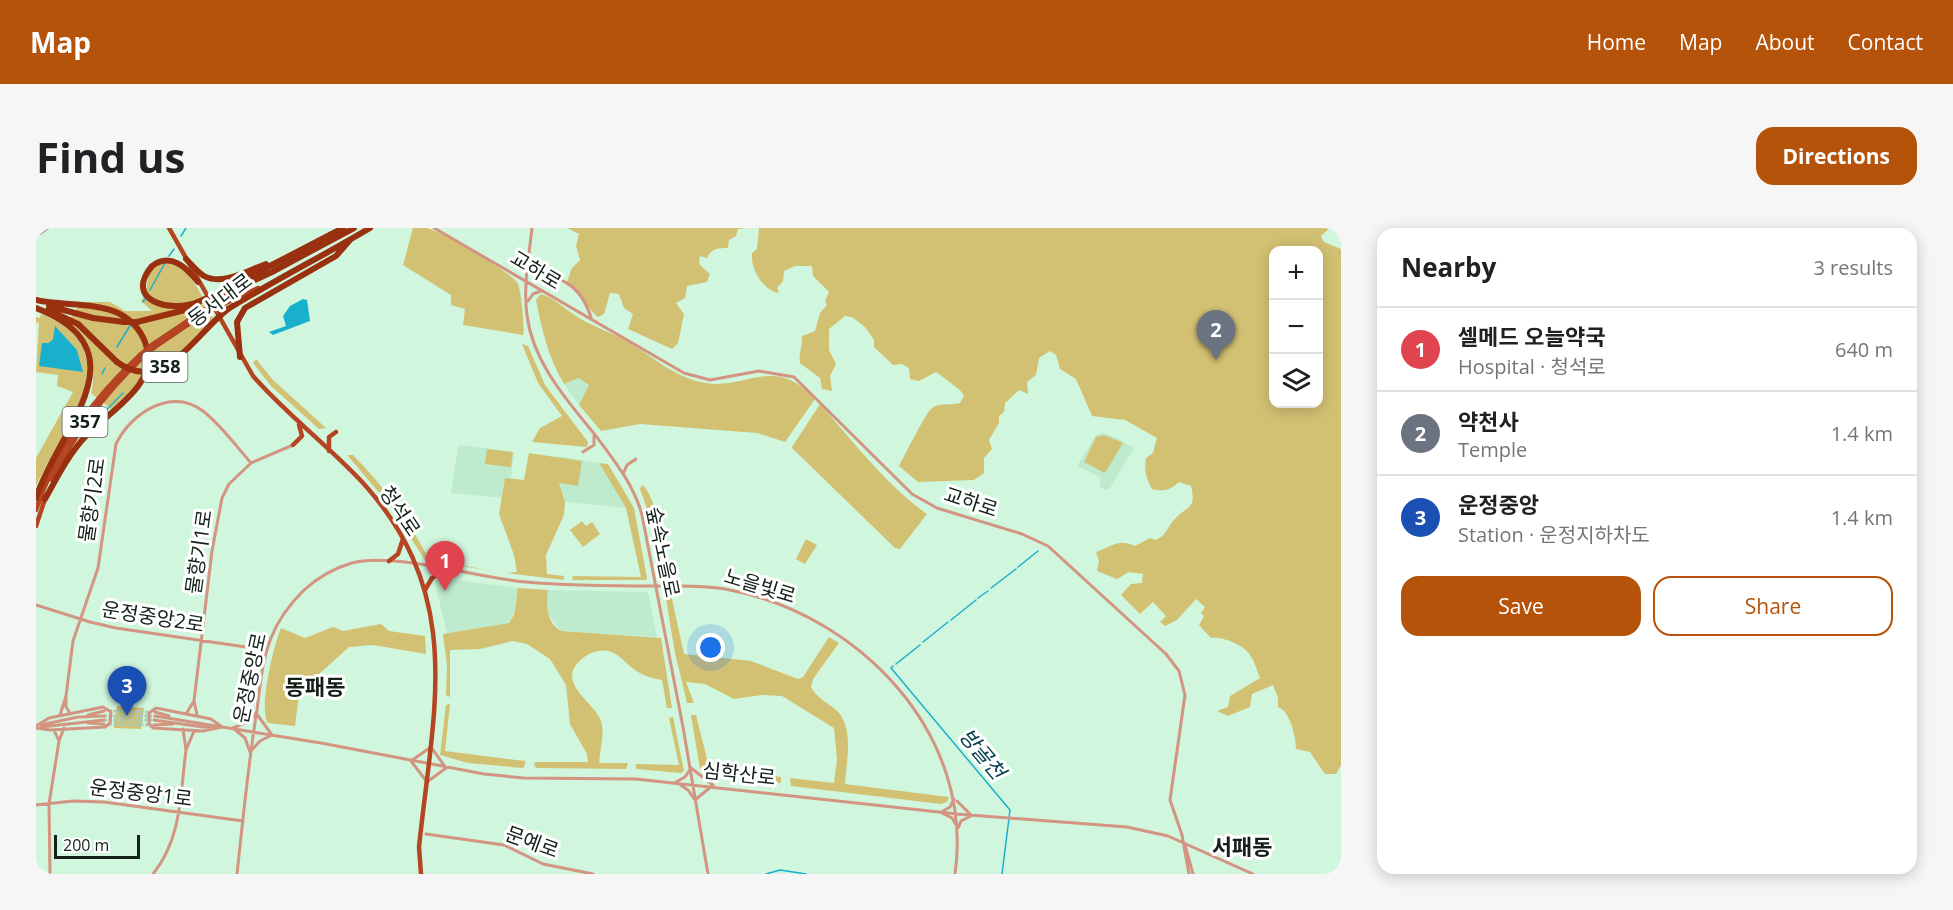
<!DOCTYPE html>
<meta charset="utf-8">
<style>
:root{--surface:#fff;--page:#f6f6f6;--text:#202124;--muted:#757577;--line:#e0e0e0;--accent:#b45309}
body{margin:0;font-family:"Open Sans","Noto Sans KR",sans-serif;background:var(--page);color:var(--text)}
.controls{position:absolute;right:18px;top:18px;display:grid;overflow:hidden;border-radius:12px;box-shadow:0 3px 15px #0003}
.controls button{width:54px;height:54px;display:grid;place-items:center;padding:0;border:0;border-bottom:2px solid var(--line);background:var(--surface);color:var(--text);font:30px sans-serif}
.scale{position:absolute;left:18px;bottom:15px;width:86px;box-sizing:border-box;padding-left:6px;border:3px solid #132118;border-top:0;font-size:16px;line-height:21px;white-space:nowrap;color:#132118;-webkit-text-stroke:4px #fff;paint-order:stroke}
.you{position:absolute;left:675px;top:420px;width:21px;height:21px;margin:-15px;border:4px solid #fff;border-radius:50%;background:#1a73e8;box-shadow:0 0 0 9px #1a73e833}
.badge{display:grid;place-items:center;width:39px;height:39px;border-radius:50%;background:var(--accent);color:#fff;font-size:20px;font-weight:700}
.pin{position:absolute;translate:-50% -50px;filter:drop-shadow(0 2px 3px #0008)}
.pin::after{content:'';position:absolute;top:32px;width:21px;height:18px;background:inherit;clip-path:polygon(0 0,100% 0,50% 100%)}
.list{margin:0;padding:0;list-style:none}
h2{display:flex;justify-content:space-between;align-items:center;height:78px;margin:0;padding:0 24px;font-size:26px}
h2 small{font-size:20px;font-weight:400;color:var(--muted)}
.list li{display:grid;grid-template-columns:39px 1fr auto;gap:18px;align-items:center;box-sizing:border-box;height:84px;padding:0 24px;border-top:2px solid var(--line)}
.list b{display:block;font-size:22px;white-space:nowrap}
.list p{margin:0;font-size:20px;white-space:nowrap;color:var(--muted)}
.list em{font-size:20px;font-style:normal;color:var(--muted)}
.actions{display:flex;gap:12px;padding:18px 24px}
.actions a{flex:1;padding:14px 0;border:2px solid var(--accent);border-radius:18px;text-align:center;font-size:21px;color:var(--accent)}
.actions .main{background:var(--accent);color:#fff}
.icon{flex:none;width:33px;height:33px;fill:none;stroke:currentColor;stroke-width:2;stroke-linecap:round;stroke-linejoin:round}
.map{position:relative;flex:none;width:1305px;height:646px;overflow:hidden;border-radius:18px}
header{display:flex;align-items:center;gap:36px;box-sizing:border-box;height:84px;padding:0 30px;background:var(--accent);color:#fff}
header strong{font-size:28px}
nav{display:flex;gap:33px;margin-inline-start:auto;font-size:21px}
.intro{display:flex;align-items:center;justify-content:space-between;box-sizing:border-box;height:144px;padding:0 36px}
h1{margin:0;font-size:42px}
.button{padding:15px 27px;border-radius:18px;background:var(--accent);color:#fff;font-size:21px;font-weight:700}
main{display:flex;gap:36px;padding:0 36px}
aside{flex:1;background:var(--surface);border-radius:18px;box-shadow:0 3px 15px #0003}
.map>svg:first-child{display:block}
.built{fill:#beebce}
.green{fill:#d3c173;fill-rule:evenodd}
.water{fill:#19b0ce}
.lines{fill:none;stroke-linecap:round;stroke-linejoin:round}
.stream{stroke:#19b0ce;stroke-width:1.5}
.minor-tunnel{stroke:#aacbb6;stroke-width:3;stroke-dasharray:3 1.5;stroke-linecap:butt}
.minor{stroke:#d39482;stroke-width:3}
.major{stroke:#b44422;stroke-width:4.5}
.highway{stroke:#993110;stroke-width:6}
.major-bridge{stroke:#b44422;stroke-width:4.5}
.highway-bridge{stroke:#993110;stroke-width:6}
.labels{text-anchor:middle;stroke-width:6;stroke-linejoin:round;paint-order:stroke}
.shield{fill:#fff;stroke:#5a645d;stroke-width:1.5}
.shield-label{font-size:18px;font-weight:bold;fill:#132118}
.street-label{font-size:20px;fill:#132118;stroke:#fff}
.water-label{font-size:21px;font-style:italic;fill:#003d4a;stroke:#fff}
.quarter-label{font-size:22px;font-weight:bold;fill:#132118;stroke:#fff}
</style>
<header>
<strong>Map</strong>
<nav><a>Home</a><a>Map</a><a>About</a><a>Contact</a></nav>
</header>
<div class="intro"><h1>Find us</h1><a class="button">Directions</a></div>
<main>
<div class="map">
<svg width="1305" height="646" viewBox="0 0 1305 646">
<rect width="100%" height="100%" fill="#d0f6dd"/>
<!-- built -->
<path class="built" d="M 542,150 L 553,157 L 543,177 L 528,156 Z
M 1067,205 L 1079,209 L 1098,220 L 1074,260 L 1069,262 L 1064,258 L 1064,249 L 1041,238 L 1060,207 Z
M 425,217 L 478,224 L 475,250 L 469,250 L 466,270 L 415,265 L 422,219 Z
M 521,228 L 563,235 L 590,280 L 529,274 L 521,250 Z
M 405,350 L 482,360 L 476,392 L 460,399 L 411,405 L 399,356 Z
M 512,362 L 612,364 L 621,409 L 525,403 L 512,386 Z"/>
<!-- green -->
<path class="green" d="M 377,0 C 381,0 387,0 391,0 C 404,3 477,45 482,56 C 485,63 489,100 487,107 L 427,97 L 429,81 L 415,77 L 415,67 L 367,37 Z
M 531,0 L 712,0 L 702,1 L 700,8 L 693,12 L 692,20 C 683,20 675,20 671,30 L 664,28 L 663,36 L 674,46 L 671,54 L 651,58 L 649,70 L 640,75 L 648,86 L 642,115 L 636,121 L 592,101 L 597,86 L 588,80 L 583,66 L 574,65 L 568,86 L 562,89 C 550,79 543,64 531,54 L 536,40 L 544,32 L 540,18 L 543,6 Z
M 723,0 L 1294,0 L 1285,8 L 1288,14 L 1305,21 L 1305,537 L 1300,546 L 1289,546 L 1274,524 L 1260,521 C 1260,509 1254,483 1242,479 L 1242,470 L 1237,457 L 1216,466 L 1214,479 L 1192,488 L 1181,483 L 1192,479 L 1194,468 L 1224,450 C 1221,443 1219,434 1214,427 C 1208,417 1186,408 1175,410 L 1163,397 L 1168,388 L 1165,385 L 1169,379 L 1160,371 L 1141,392 L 1129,398 L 1124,394 L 1130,388 L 1117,374 L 1104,386 L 1085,367 L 1095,356 L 1106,355 L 1107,346 L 1093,344 L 1081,351 L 1061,343 L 1063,333 L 1060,324 C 1076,319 1082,310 1099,318 L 1114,310 L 1119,312 C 1131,308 1131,299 1139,291 C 1150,278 1161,282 1155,258 L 1143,254 C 1134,262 1128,264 1116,261 C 1110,250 1108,243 1110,230 L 1117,225 L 1121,210 L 1089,192 L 1056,188 L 1040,151 L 1024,141 L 1020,127 L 1014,123 L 1003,130 L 1000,147 L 991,154 L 992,166 L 983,162 L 969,175 L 968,184 L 963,188 L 963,195 L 953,212 L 956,221 L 948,230 L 948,245 L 938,252 L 882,254 L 863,238 C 869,227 890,184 896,180 C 904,174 914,178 924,175 L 928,168 L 924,162 L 900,144 L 883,153 L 874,151 L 873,140 L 866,136 L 857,137 L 838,119 L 838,112 L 829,99 L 816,89 L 809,88 L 793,101 L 793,122 L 800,136 L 794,148 L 796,163 L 786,161 L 784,150 L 764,135 C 762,125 767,118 766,108 L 779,103 L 784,85 L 791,77 L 789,73 L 793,64 L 777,48 L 776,38 L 759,38 L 748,43 L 747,53 L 741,60 L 743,65 C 727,63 714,40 716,25 L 721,21 ZM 1282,22 L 1282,176 L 1238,176 L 1238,22 Z
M 126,34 C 155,35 165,68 177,90 L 137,131 L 104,152 L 93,166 L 75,181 L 55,165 C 63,136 47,118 32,94 L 45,74 L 74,74 L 89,83 L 116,83 L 105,73 C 116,57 105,47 126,34 Z
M 505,66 C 519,70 531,83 543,90 C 558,99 574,104 589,112 C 612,125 633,145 660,153 C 709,167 735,123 779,171 L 749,214 L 721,205 L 604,196 L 565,203 L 543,177 L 553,157 L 542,150 L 528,156 C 512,129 506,102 500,72 Z
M 5,86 C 98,123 26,202 0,258 L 0,230 L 37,164 L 21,158 L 22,147 L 0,144 L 3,95 L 1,94 L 0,98 L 0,89 L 4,90 Z
M 486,116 L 492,118 L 509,157 L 552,214 L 551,219 L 496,214 L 504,200 L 526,188 L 502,155 Z
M 220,131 L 237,152 L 290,200 L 283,201 L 235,158 L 217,135 Z
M 784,176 C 817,213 850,257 891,286 L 864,321 L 859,320 L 757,221 L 756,219 Z
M 1068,207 L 1087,215 L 1069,245 L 1048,234 L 1060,209 Z
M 451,221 L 477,224 L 475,239 L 449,236 Z
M 493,225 L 546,233 L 542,258 L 523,255 L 529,274 L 528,287 L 510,327 L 511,346 L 528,348 L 528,352 L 470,345 L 481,344 L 478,327 L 463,286 L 469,250 L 488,252 Z
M 311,227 L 317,227 C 348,258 372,292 393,331 L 456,343 L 389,332 L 352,275 Z
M 563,235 L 572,236 L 598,280 L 611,350 L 610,352 L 536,352 L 537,348 L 605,349 L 590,280 Z
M 606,257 C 621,266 629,332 633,352 L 627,350 L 615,292 L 604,261 Z
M 546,293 L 550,298 L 556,294 L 564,306 L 547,319 L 534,302 Z
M 770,311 L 781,317 L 769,336 L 760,331 Z
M 482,360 L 512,362 C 511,378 509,393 525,403 L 625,410 L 636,480 L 631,480 L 626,452 C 616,450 607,448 599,442 C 590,436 584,426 573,423 C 564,421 554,424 547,430 C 517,454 558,473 565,493 C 569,506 564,521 563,535 L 592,535 L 590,541 L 501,540 L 498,538 L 499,534 L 552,534 L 551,526 L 534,496 L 530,457 L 514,431 L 491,416 L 477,413 L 444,421 L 414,422 L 414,469 L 410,467 L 411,438 L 407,406 L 473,395 L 478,387 Z
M 632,362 L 634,362 L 648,426 L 715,433 L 762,451 L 767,449 L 793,409 L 803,415 L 777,451 L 775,459 C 781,471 795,476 803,485 C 818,503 810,536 809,556 L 913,569 L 911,574 L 905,576 L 755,558 L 754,550 L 798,555 L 801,531 L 798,500 L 746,468 L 726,467 L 698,471 L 669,456 L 650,454 L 658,475 L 651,475 L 639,425 L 629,365 Z
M 345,396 L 353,403 L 389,408 L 390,426 L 337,417 L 313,419 L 282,447 L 265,467 L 262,474 L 259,498 L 232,495 C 222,481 238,416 245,400 L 269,410 L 297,399 L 307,403 Z
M 414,476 L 409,523 L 489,533 L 489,537 L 487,540 L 432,535 L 404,527 L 410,477 Z
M 81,478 L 108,480 L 105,501 L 78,500 Z
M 655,487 L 660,487 L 673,539 L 745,549 L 745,555 L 667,545 L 664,541 Z
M 637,489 L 648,543 L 645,545 L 600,541 L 600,536 L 643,537 L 633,490 Z"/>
<!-- water -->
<path class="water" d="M 267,71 L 271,72 L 274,93 L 237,107 L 233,104 L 250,98 L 247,88 L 254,78 Z
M 19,98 L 41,122 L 47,144 L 3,138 L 6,115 L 13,115 L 17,111 Z"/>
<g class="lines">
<!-- stream -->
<path class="stream" d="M 145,8 L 150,0
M 133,28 L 138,21
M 114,62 L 129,35
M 107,74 L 109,71
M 81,119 L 95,96
M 66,146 L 69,140
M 50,203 L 87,165
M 982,339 L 1002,323
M 955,360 L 980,341
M 942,370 L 952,363
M 915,392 L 940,372
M 887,414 L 912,394
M 860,436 L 884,417
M 857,438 L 855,440 L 974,582 L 966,646
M 730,646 L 744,642 L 770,646"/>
<!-- minor-tunnel -->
<path class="minor-tunnel" d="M 73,483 L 114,484
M 68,488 L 119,488
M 68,492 L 118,492
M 73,496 L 118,497"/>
<!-- minor -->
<path class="minor" d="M 398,0 L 648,145 L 674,152 L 723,143 L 758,149 L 876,266 L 901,280 L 986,306 L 1012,318 L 1130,426 L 1143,443 L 1149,467 L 1134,572 L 1146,607 L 1153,646
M 496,0 C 493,28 487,59 491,87 C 497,135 531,172 560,208 C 578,232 598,257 606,287 L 647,499 L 672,646
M 0,8 L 12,0
M 492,44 C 526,50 543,54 555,89
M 492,73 L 497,66 L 505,63
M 547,224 L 558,217 L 558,208
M 587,246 L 591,237 L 600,231
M 0,377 L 54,394 L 80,400 L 231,422
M 30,468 L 37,413 L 62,340 L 80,216 C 95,185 135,159 167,183 C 185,197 200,218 215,235
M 158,473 L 176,323 L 186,270 L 193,256 L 215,235 L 257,217
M 120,480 L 175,491 L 186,499 L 167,503 L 117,500 L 113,496 L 113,485 Z
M 119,484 L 133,488
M 220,485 L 236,507 L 224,513 L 214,524 L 209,510 L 197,500 L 211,494 Z
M 150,486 L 158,473 L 161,487
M 24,487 L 30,468 L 30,479 L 34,485
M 52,487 L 68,483
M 118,492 L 167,499 L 180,498 L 119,488
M 52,495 L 68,496
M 5,497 L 42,489 L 68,488
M 118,497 L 137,496
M 0,498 L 13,490 L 67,479 L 75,484 L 74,495 L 69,499 L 14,502 L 0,500
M 180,498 L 285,515 L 448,546 L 488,550 L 600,551 L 921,586 L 1091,599 L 1132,608 L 1217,646
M 5,499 L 68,492
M 147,501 L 150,522 L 158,503
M 18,502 L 23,513 L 28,500
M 395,519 L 410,540 L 391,554 L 375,533 Z
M 655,540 L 677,557 L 659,572 L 652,562 L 640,554 L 649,549 Z
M 921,573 L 935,587
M 0,577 L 37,573 L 68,574 L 207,593
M 907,583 L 914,579 L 918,571
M 906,585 L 916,590 L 922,600 L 925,593 L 935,588
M 390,606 L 468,617 L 507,636 L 557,646
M 1149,617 L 1157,646
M 14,646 L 13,576 L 23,513
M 117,646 C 146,610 144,567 150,522
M 201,646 C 207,591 212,537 221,482 C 224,458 226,433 235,410 C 242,392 253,377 267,363 C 280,351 298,340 316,335 C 358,324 443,350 490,354 C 534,358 578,358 621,358 C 644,358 667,357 689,361 C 823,385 939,506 919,646"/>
<!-- major -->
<path class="major" d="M 133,0 L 217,148 C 251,187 293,218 328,256 C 430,370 397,483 383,619 L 385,646
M 184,73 L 207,60
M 186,77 L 222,60
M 117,116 L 166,83
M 119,119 L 168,86
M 257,217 L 266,208 L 263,197
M 293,223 L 293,209 L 300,204
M 16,252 C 39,205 68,166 106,130
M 0,282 C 20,222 57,170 104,127
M 0,298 L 10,268
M 353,333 L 362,326 L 367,311
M 389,362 L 396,350 L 407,342"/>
<!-- highway -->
<path class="highway" d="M 150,31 C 156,37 161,44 168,48 C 186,58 213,42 230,36
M 180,66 L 307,0
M 182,69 L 236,44 L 318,0
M 0,72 C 26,78 57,74 82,85 C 94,91 104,101 109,114 C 126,157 72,183 49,209 C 32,227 21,250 9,271
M 162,74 C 134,85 87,73 116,38 C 134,24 150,39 162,54
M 13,78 L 57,90 L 88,94
M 0,80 C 111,123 21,203 0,270
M 192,81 C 239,52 287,28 334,0
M 12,82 L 42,96 L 81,134
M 101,94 L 161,79
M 204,129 L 201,94 L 209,80 L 300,28 L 314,12"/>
<!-- major-bridge -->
<path class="major-bridge" d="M 166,83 L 184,73
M 168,86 L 186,77
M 104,127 L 117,116
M 106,130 L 119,119"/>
<!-- highway-bridge -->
<path class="highway-bridge" d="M 162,74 L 180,66
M 88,94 L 101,94
M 81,134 C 127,168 160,105 192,81"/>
</g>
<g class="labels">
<!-- shield labels -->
<g class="shield">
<rect x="106.5" y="124" width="45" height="30" rx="4.5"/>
<rect x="26.5" y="179" width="45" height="30" rx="4.5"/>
</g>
<g class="shield-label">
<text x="129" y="145">358</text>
<text x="49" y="200">357</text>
</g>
<!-- street labels -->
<g class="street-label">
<text transform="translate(500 42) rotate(31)" y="7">교하로</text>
<text transform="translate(184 72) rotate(-37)" y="7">동서대로</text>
<text transform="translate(56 272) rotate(-82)" y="7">물향기2로</text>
<text transform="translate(935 274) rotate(18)" y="7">교하로</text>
<text transform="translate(364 283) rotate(56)" y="7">청석로</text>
<text transform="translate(163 324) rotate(-82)" y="7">물향기1로</text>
<text transform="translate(627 324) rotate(78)" y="7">숲속노을로</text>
<text transform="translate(724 358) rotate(17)" y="7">노을빛로</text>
<text transform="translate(117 389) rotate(9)" y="7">운정중앙2로</text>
<text transform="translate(214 450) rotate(-78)" y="7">운정중앙로</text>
<text transform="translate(703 546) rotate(6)" y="7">심학산로</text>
<text transform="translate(105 565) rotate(7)" y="7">운정중앙1로</text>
<text transform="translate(496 614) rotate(20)" y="7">문예로</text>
</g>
<!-- water labels -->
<g class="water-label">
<text transform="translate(946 526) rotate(50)" y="7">방골천</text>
</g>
<!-- quarter labels -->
<g class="quarter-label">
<text x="279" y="467">동패동</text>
<text x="1206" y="627">서패동</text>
</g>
</g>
</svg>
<div class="controls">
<button>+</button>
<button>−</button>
<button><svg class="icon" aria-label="layers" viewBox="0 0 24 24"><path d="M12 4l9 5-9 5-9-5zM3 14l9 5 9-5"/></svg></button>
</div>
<div class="scale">200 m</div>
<div class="you"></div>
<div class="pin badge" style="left:409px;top:363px;background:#e0444e">1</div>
<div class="pin badge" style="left:1180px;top:132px;background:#6b7280">2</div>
<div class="pin badge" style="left:91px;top:488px;background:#1a4fb4">3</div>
</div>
<aside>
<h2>Nearby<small>3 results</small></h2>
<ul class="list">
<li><span class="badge" style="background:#e0444e">1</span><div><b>셀메드 오늘약국</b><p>Hospital · 청석로</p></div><em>640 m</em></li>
<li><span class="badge" style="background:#6b7280">2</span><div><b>약천사</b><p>Temple</p></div><em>1.4 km</em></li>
<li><span class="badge" style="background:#1a4fb4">3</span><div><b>운정중앙</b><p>Station · 운정지하차도</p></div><em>1.4 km</em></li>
</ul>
<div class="actions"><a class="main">Save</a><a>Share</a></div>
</aside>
</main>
